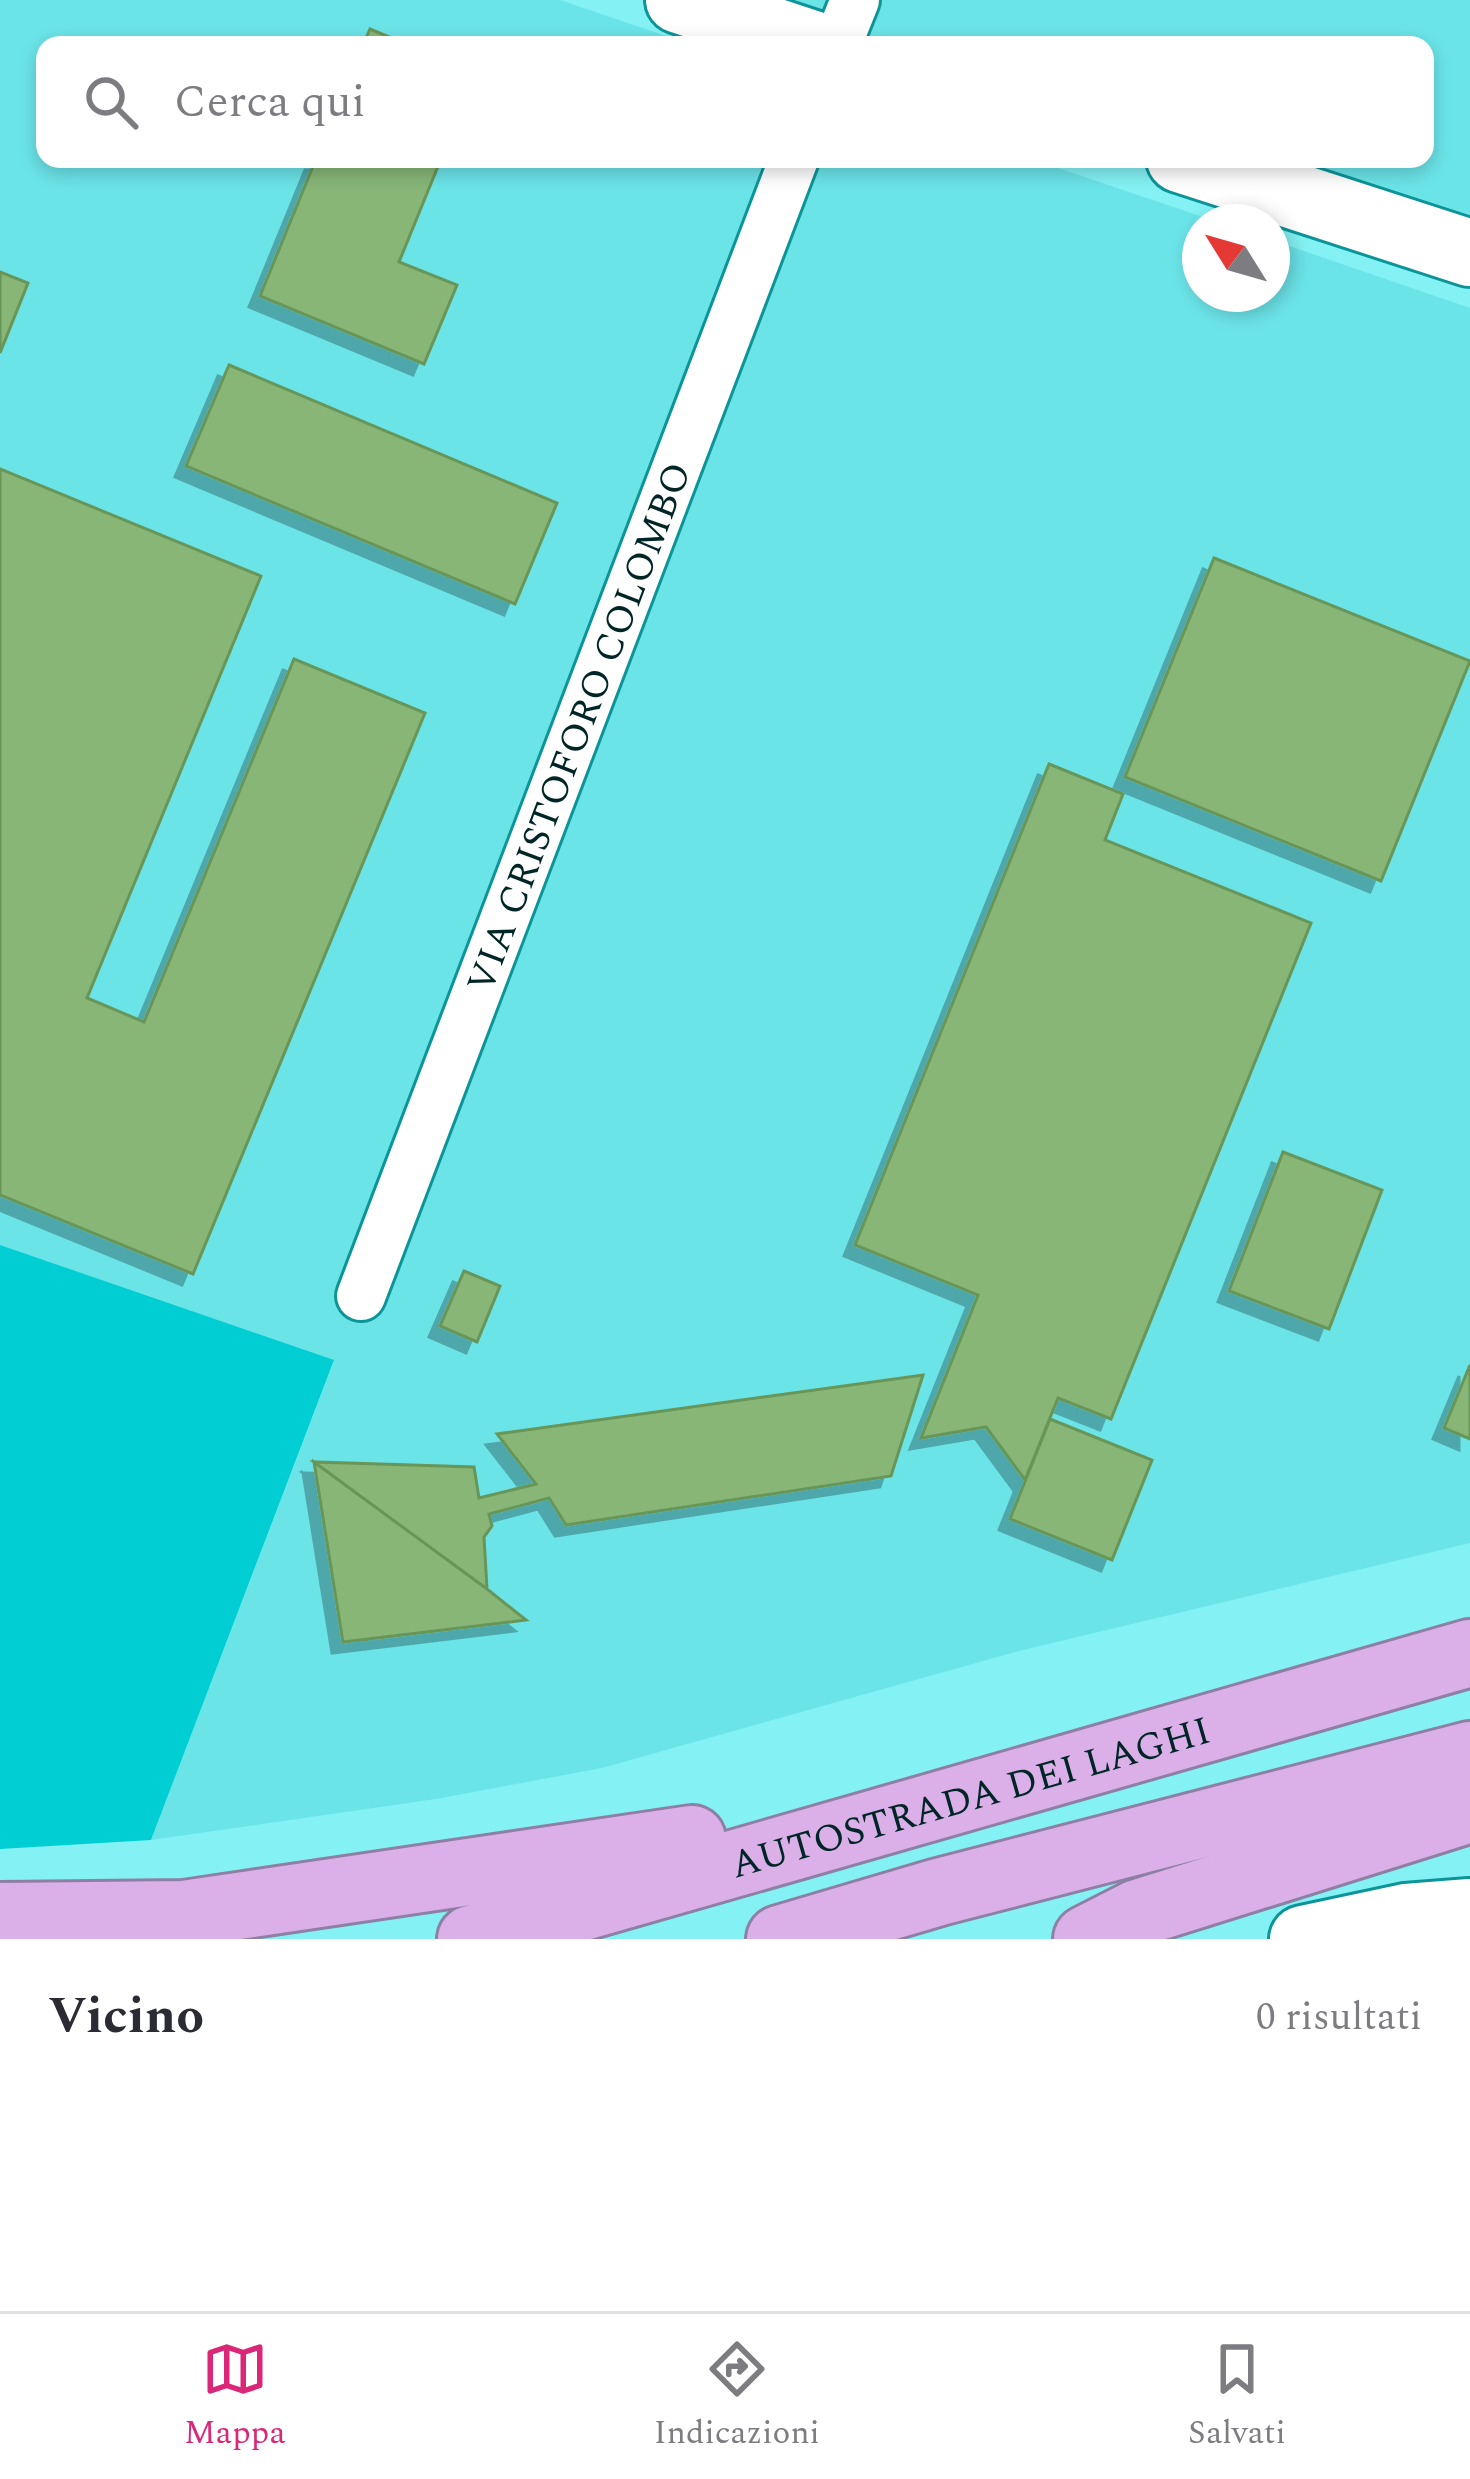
<!DOCTYPE html>
<html lang="it">
<style>
:root{--surface:#fff;--page:#f2f2f3;--text:#2b2b33;--muted:#7c7c81;--line:#e1e1e2;--accent:#db2777}
body{margin:0;font-family:Spectral,serif;background:var(--page);color:var(--text)}
.compass{position:absolute;left:1182px;top:204px;width:108px;height:108px;border-radius:50%;background:var(--surface);box-shadow:0 6px 18px #0003;rotate:307deg}
.list{margin:0;padding:0;list-style:none}
h2{display:flex;justify-content:space-between;align-items:center;height:156px;margin:0;padding:0 48px;font-size:51px}
h2 small{font-size:39px;font-weight:400;color:var(--muted)}
.icon{flex:none;width:66px;height:66px;fill:none;stroke:currentColor;stroke-width:2;stroke-linecap:round;stroke-linejoin:round}
.map{position:relative;flex:none;width:1470px;height:1939px;overflow:hidden}
.search{position:absolute;background:var(--surface);box-shadow:0 6px 18px #0003;left:36px;right:36px;top:36px;height:132px;display:flex;align-items:center;gap:30px;box-sizing:border-box;padding:0 42px;border-radius:24px;color:var(--muted);font-size:45px}
.sheet{height:372px;background:var(--surface)}
nav{display:flex;justify-content:space-around;align-items:center;box-sizing:border-box;height:168px;border-top:3px solid var(--line);background:var(--surface);font-size:33px;color:var(--muted)}
nav a{display:grid;justify-items:center;gap:6px}
nav .on{color:var(--accent)}
.map>svg:first-child{display:block}
.built{fill:#6be4e8}
.green{fill:#01ced2}
.building{fill:#87b677;stroke:#689658;stroke-width:3;filter:url(#shadow)}
.lines{fill:none;stroke-linecap:round;stroke-linejoin:round}
.street-casing{stroke:#0c9599;stroke-width:54}
.secondary-casing{stroke:#0c9599;stroke-width:72}
.highway-casing{stroke:#8e7fa5;stroke-width:72}
.street{stroke:#fff;stroke-width:48}
.secondary{stroke:#fff;stroke-width:66}
.highway{stroke:#dbb0e9;stroke-width:66}
.labels{text-anchor:middle;stroke-width:10;stroke-linejoin:round;paint-order:stroke}
.street-label{font-size:39px;fill:#002526;stroke:#84f2f5}
</style>
<div class="map">
<svg width="1470" height="1939" viewBox="0 0 1470 1939">
<defs>
<filter id="shadow"><feDropShadow dx="-11" dy="11" stdDeviation="0" flood-color="#0004"/></filter>
</defs>
<rect width="100%" height="100%" fill="#84f2f5"/>
<!-- built -->
<path class="built" d="M 0,0 L 560,0 L 693,45 L 45,45 L 45,159 L 1031,159 L 1218,222 L 1200,222 L 1200,294 L 1272,294 L 1272,240 L 1470,308 L 1470,1543 L 1019,1651 L 602,1768 L 436,1799 L 151,1840 L 334,1361 L 0,1245 Z
M 731,0 L 1470,0 L 1470,243 L 1215,159 L 1425,159 L 1425,45 L 868,45 Z"/>
<!-- green -->
<path class="green" d="M 0,1245 L 334,1360 L 151,1840 L 0,1849 Z"/>
<!-- building -->
<path class="building" d="M 370,29 L 408,45 L 363,45 Z
M 316,159 L 441,159 L 399,262 L 457,285 L 424,364 L 260,296 Z
M 0,272 L 28,283 L 0,353 Z
M 229,365 L 557,503 L 515,604 L 186,466 Z
M 0,469 L 261,576 L 87,998 L 144,1022 L 294,659 L 425,713 L 193,1274 L 0,1195 Z
M 1214,558 L 1470,661 L 1381,881 L 1125,777 Z
M 1049,764 L 1123,794 L 1105,840 L 1311,923 L 1111,1419 L 1058,1398 L 1025,1480 L 986,1427 L 921,1438 L 978,1295 L 855,1245 Z
M 1283,1152 L 1382,1190 L 1329,1329 L 1229,1291 Z
M 464,1271 L 500,1286 L 477,1342 L 440,1326 Z
M 1470,1365 L 1470,1439 L 1444,1428 Z
M 923,1375 L 891,1476 L 566,1525 L 549,1498 L 489,1514 L 492,1526 L 484,1537 L 487,1589 L 314,1462 L 474,1467 L 479,1498 L 536,1484 L 497,1434 Z
M 1050,1419 L 1152,1460 L 1112,1560 L 1010,1519 Z
M 314,1462 L 487,1589 L 526,1620 L 343,1642 Z"/>
<g class="lines">
<defs>
<g id="street">
<path d="M 837,45 L 855,0"/>
<path id="s1" d="M 361,1296 L 794,159"/>
</g>
<path id="secondary" d="M 679,0 L 816,45
M 1180,159 L 1470,253
M 1303,1939 L 1406,1917 L 1470,1912"/>
<g id="highway">
<path d="M 0,1916 L 184,1914 L 692,1839"/>
<path id="s2" d="M 471,1939 L 1470,1653"/>
<path d="M 780,1939 L 939,1892 L 1470,1755"/>
<path d="M 1087,1939 L 1138,1913 L 1470,1809"/>
</g>
</defs>
<!-- street casing -->
<use href="#street" class="street-casing"/>
<!-- secondary casing -->
<use href="#secondary" class="secondary-casing"/>
<!-- highway casing -->
<use href="#highway" class="highway-casing"/>
<!-- street -->
<use href="#street" class="street"/>
<!-- secondary -->
<use href="#secondary" class="secondary"/>
<!-- highway -->
<use href="#highway" class="highway"/>
</g>
<g class="labels">
<!-- street labels -->
<g class="street-label">
<text dy="14" stroke="none"><textPath href="#s1" startOffset="609">VIA CRISTOFORO COLOMBO</textPath></text>
<text dy="14" stroke="none"><textPath href="#s2" startOffset="519">AUTOSTRADA DEI LAGHI</textPath></text>
</g>
</g>
</svg>
<svg class="compass" viewBox="-18 -18 36 36"><path d="M0-13l5 13h-10z" fill="#e53935"/><path d="M0 13l5-13h-10z" fill="#7c7c81"/></svg>
<div class="search"><svg class="icon" aria-label="search" viewBox="0 0 24 24"><circle cx="10" cy="10" r="6"/><path d="M15 15l6 6"/></svg>Cerca qui</div>
</div>
<section class="sheet">
<h2>Vicino<small>0 risultati</small></h2>
<ul class="list">
</ul>
</section>
<nav>
<a class="on"><svg class="icon" aria-label="map" viewBox="0 0 24 24"><path d="M3 6l6-2 6 2 6-2v14l-6 2-6-2-6 2zM9 4v14M15 6v14"/></svg>Mappa</a>
<a><svg class="icon" aria-label="directions" viewBox="0 0 24 24"><path d="M12 3l9 9-9 9-9-9zM9 14v-3h6M13 9l2 2-2 2"/></svg>Indicazioni</a>
<a><svg class="icon" aria-label="saved" viewBox="0 0 24 24"><path d="M7 4h10v16l-5-4-5 4z"/></svg>Salvati</a>
</nav>
